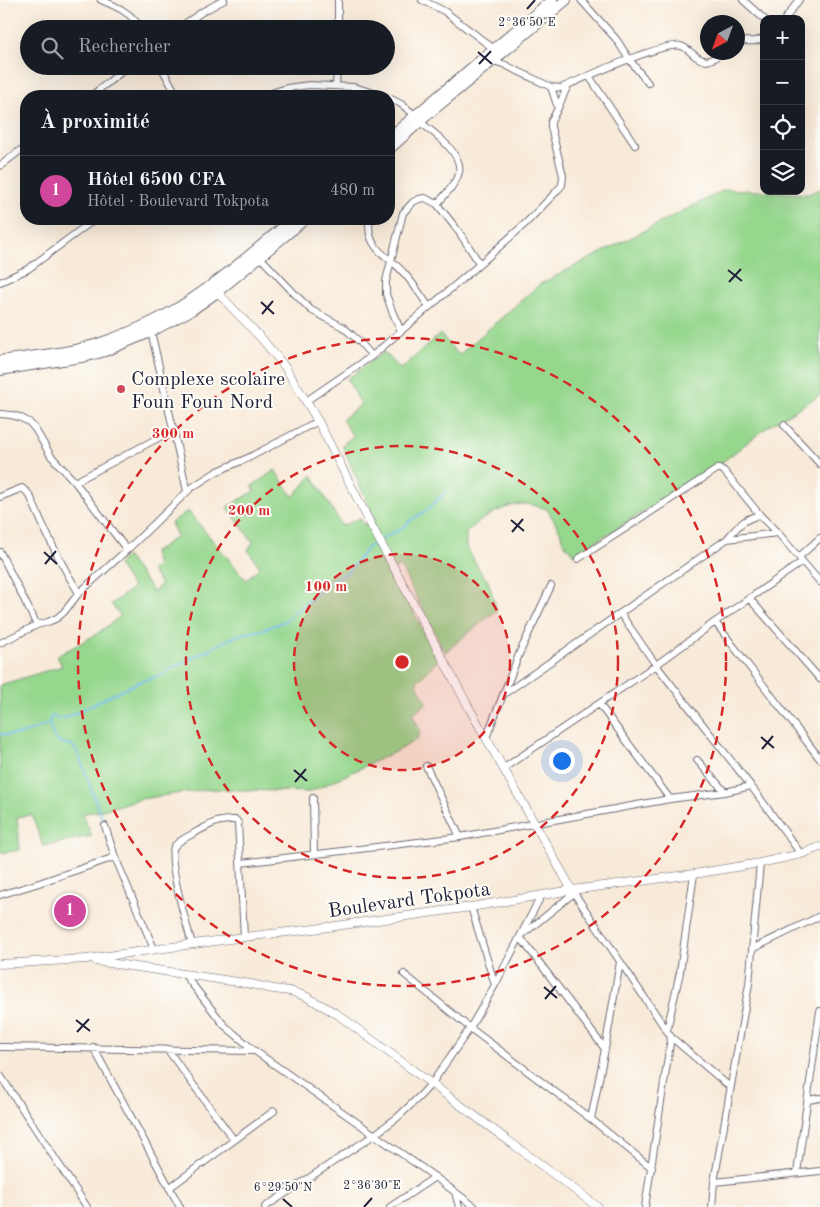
<!DOCTYPE html>
<html lang="fr">
<meta charset="utf-8">
<style>
:root{--surface:#171b24;--page:#20242c;--text:#f1f3f6;--muted:#9ea1a6;--line:#363941;--accent:#d93025}
body{margin:0;font-family:"Old Standard TT",serif;background:var(--page);color:var(--text)}
.controls{position:absolute;right:15px;top:15px;display:grid;overflow:hidden;border-radius:10px;box-shadow:0 5px 20px #0002}
.controls button{width:45px;height:45px;display:grid;place-items:center;padding:0;border:0;border-bottom:1px solid var(--line);background:var(--surface);color:var(--text);font:25px sans-serif}
.compass{position:absolute;left:700px;top:15px;width:45px;height:45px;border-radius:50%;background:var(--surface);box-shadow:0 5px 20px #0002;rotate:221deg}
.you{position:absolute;left:561px;top:760px;width:18px;height:18px;margin:-12px;border:4px solid #fff;border-radius:50%;background:#1a73e8;box-shadow:0 0 0 8px #1a73e833}
.badge{display:grid;place-items:center;width:32px;height:32px;border-radius:50%;background:var(--accent);color:#fff;font-size:16px;font-weight:700}
.pin{position:absolute;translate:-50% -50%;border:2px solid #fff;box-shadow:0 1px 5px #0006}
.list{margin:0;padding:0;list-style:none}
h2{display:flex;justify-content:space-between;align-items:center;height:65px;margin:0;padding:0 20px;font-size:21px}
h2 small{font-size:16px;font-weight:400;color:var(--muted)}
.list li{display:grid;grid-template-columns:32px 1fr auto;gap:15px;align-items:center;box-sizing:border-box;height:70px;padding:0 20px;border-top:1px solid var(--line)}
.list b{display:block;font-size:19px;white-space:nowrap}
.list p{margin:0;font-size:16px;white-space:nowrap;color:var(--muted)}
.list em{font-size:16px;font-style:normal;color:var(--muted)}
.icon{flex:none;width:28px;height:28px;fill:none;stroke:currentColor;stroke-width:2;stroke-linecap:round;stroke-linejoin:round}
.map{position:relative;flex:none;width:820px;height:1207px;overflow:hidden}
.search{position:absolute;background:var(--surface);box-shadow:0 5px 20px #0002;left:20px;top:20px;width:375px;height:55px;display:flex;align-items:center;gap:12px;box-sizing:border-box;padding:0 18px;border-radius:28px;color:var(--muted);font-size:19px}
.panel{position:absolute;background:var(--surface);box-shadow:0 5px 20px #0002;left:20px;top:90px;width:375px;height:135px;border-radius:20px}
.map>svg:first-child{display:block}
.green{fill:#96d78e;stroke:#5c7c64}
.lines{fill:none;stroke-linecap:round;stroke-linejoin:round}
.stream{stroke:#73bceb;stroke-width:2}
.minor-casing{stroke:#6d6872;stroke-width:8}
.tertiary-casing{stroke:#6d6872;stroke-width:9}
.trunk-casing{stroke:#6d6872;stroke-width:12}
.minor{stroke:#fff;stroke-width:6}
.tertiary{stroke:#fff;stroke-width:8}
.trunk{stroke:#fff;stroke-width:10}
.ticks{fill:none;stroke:#22223b;stroke-width:2}
.ring{fill:none;stroke:#d62828;stroke-width:2.5;stroke-dasharray:9 6}
.poi-dot{fill:#d1495b;stroke:#fdfcf7;stroke-width:2}
.labels{text-anchor:middle;stroke-width:4;stroke-linejoin:round;paint-order:stroke}
.poi-label{font-size:20px;fill:#22223b;stroke:#fdfcf7;text-anchor:start}
.street-label{font-size:20px;fill:#22223b;stroke:#fdfcf7}
.ticks-label{font-size:12px;text-anchor:middle;fill:#22223b;stroke:#fdfcf7;stroke-width:4;stroke-linejoin:round;paint-order:stroke}
.centre{fill:#d62828;stroke:#fdfcf7;stroke-width:2.5}
.ring-label{font-size:15px;text-anchor:middle;font-weight:bold;fill:#d62828;stroke:#fdfcf7;stroke-width:4;stroke-linejoin:round;paint-order:stroke}
</style>
<div class="map">
<svg width="820" height="1207" viewBox="0 0 820 1207">
<rect width="100%" height="100%" fill="#fdfcf7"/>
<filter id="ink" filterUnits="userSpaceOnUse"><feTurbulence type="fractalNoise" baseFrequency=".02" numOctaves="2"/><feDisplacementMap in="SourceGraphic" scale="10" xChannelSelector="R" yChannelSelector="G"/><feConvolveMatrix kernelMatrix="1 2 1 2 8 2 1 2 1" color-interpolation-filters="sRGB"/></filter>
<filter id="wash" filterUnits="userSpaceOnUse"><feTurbulence type="fractalNoise" baseFrequency=".0096" numOctaves="4" result="noise"/><feDisplacementMap in="SourceGraphic" scale="20" xChannelSelector="R" yChannelSelector="G"/><feGaussianBlur stdDeviation="1.12" result="paint"/><feColorMatrix in="noise" values="0 0 0 0 0 0 0 0 0 0 0 0 0 0 0 0 0 1.4 0 .05"/><feComposite in="paint" operator="in"/></filter>
<g filter="url(#wash)">
<rect width="100%" height="100%" fill="#f8ead9"/>
<!-- green -->
<path class="green" d="M 726,189 L 808,194 L 820,189 L 820,395 L 767,427 L 720,464 L 574,555 L 563,542 L 560,531 L 547,509 C 540,507 531,504 523,504 C 504,505 479,519 466,533 L 466,546 L 480,571 L 488,581 L 497,610 L 445,652 L 400,566 L 392,570 L 438,660 L 416,683 L 427,703 L 412,714 L 420,730 L 418,738 L 403,748 L 310,792 L 210,789 L 140,799 L 103,810 L 82,814 L 92,836 L 43,846 L 32,815 L 17,817 L 20,850 L 0,853 L 0,685 L 62,666 L 57,656 L 95,635 L 121,616 L 111,604 L 133,588 L 118,565 L 126,556 L 154,592 L 161,584 L 151,571 L 157,565 L 153,553 L 177,536 L 171,523 L 188,511 L 246,580 L 260,567 L 248,550 L 253,542 L 227,507 L 255,491 L 252,486 L 275,470 L 293,497 L 312,475 L 342,526 L 360,518 L 364,525 L 375,520 L 342,445 L 353,436 L 342,420 L 361,404 L 347,379 L 384,352 L 401,369 L 440,334 L 459,355 L 540,284 Z"/>
<g class="lines">
<!-- stream -->
<path class="stream" d="M 381,539 L 401,529 L 411,520 L 427,510 L 446,492
M 0,734 C 18,738 33,730 50,723
M 104,824 L 78,753 L 72,745 C 68,744 62,744 59,742 C 52,739 49,725 50,718 L 53,716 L 58,719 L 66,718 L 99,701 L 141,681 L 165,674 L 172,668 L 238,635 L 262,630 L 285,621 L 335,578 L 347,573 L 367,548 L 376,542"/>
</g>
</g>
<g filter="url(#ink)">
<g class="lines">
<defs>
<path id="minor" d="M 101,0 C 118,7 132,13 141,29
M 422,0 L 444,11 L 494,49
M 581,0 L 616,39 L 629,59 L 648,83
M 743,0 L 764,19
M 785,19 L 799,0
M 177,29 L 202,12 L 224,0
M 338,29 L 338,0
M 738,41 C 748,41 753,43 764,38
M 493,61 L 503,64 L 551,87 L 561,88 C 581,79 665,41 681,46 C 691,49 693,59 707,61 L 715,58 L 721,52
M 161,66 L 177,96
M 589,76 L 635,145
M 336,86 L 337,66
M 551,87 L 558,108
M 91,96 L 129,66
M 266,96 L 274,92 L 287,88 L 309,85 L 354,87 L 384,96
M 389,98 L 401,104 L 415,115
M 420,122 C 433,132 463,153 459,172 C 456,184 445,195 437,204
M 0,166 L 26,146
M 369,219 C 369,224 369,230 370,235 C 375,253 392,259 403,272 C 413,283 421,295 429,307
M 260,257 L 293,292 L 311,310 L 343,327 L 360,342 L 372,356
M 0,282 L 28,269 L 95,219
M 151,331 L 187,491
M 401,331 L 392,311 L 386,294 L 386,281 L 403,213 L 413,202 L 419,199 L 425,198 L 437,204 L 459,232 L 480,264
M 306,401 L 372,356 L 401,331 L 480,264 L 526,223 L 556,192 L 562,185 L 563,176 L 551,127 L 551,122 L 558,108 L 568,85
M 0,414 L 11,415 L 19,417 L 29,422 L 35,429 L 51,456 L 75,482 L 127,550
M 784,425 L 820,464
M 75,482 L 173,430
M 0,497 L 22,488 L 27,492 L 31,498 C 45,531 59,562 79,593
M 727,539 L 778,533
M 0,552 L 37,625
M 799,557 L 820,538
M 578,559 L 719,468 L 724,471 L 760,515 L 778,533 L 820,582
M 749,598 L 820,679
M 620,613 L 656,665 L 751,786 L 801,854
M 715,622 L 820,759
M 0,643 L 37,625 L 48,622 L 57,618 L 64,612 L 79,593 L 127,550 L 191,488 L 216,472 L 250,457 L 318,421
M 504,694 L 727,539 C 738,526 743,519 760,515
M 599,704 L 670,799
M 486,738 L 520,652 L 551,586
M 697,760 L 725,792
M 426,766 L 460,837
M 504,768 L 656,665 L 715,622 L 802,562
M 313,798 L 314,854
M 105,826 L 115,857 L 154,949
M 241,863 L 460,837 L 670,799 L 725,792 L 751,786
M 572,890 L 671,1037 L 730,1087
M 0,895 L 36,884 L 115,857
M 471,907 L 495,985
M 522,935 L 574,893
M 520,937 L 605,1049
M 192,944 C 187,926 167,861 174,847 C 178,840 190,836 196,832 C 212,824 217,819 236,820 L 238,823 L 244,937
M 752,949 L 820,916
M 404,974 L 470,1028 L 591,1119 L 652,1168
M 185,975 L 224,1025 L 255,1051 L 435,1177 L 475,1207
M 667,1030 L 680,972 L 694,874
M 0,1047 L 255,1051
M 93,1047 L 180,1207
M 167,1049 L 234,1140
M 0,1075 L 87,1207
M 808,1100 L 820,1098
M 591,1119 L 605,1049 L 620,962
M 797,1173 L 820,1011
M 714,1182 L 820,1171
M 169,1188 L 274,1111
M 455,1192 L 459,1207
M 265,1207 L 374,1135 L 398,1117 L 421,1095 L 432,1083 L 470,1028 L 495,985 L 541,896
M 390,1207 L 435,1177
M 645,1207 L 671,1037
M 712,1207 L 714,1182 L 749,984 L 760,863"/>
<path id="tertiary" d="M 217,292 L 262,339 L 285,367 L 318,421 L 369,521 L 468,706 L 572,890
M 96,961 L 251,984 L 273,989 L 290,991 L 305,996 L 337,1014 L 598,1207
M 0,964 L 86,959 L 244,937 L 314,929 L 471,907 L 572,890 L 694,874 L 760,863 L 801,854 L 820,847"/>
<path id="trunk" d="M 389,138 L 552,0
M 389,149 L 427,115 L 566,0
M 0,361 C 32,356 67,354 98,344 C 122,336 146,326 168,314 C 214,288 253,252 293,219
M 0,370 L 87,356 L 105,351 L 148,333 L 193,309 L 217,292 L 305,219"/>
</defs>
<!-- minor casing -->
<use href="#minor" class="minor-casing"/>
<!-- tertiary casing -->
<use href="#tertiary" class="tertiary-casing"/>
<!-- trunk casing -->
<use href="#trunk" class="trunk-casing"/>
<!-- minor -->
<use href="#minor" class="minor"/>
<!-- tertiary -->
<use href="#tertiary" class="tertiary"/>
<!-- trunk -->
<use href="#trunk" class="trunk"/>
</g>
</g>
<!-- ticks -->
<path class="ticks" d="M 527,9 L 535,0M 478,52 L 492,64M 479,64 L 491,51M 728,270 L 742,281M 729,282 L 741,269M 261,302 L 274,314M 262,314 L 273,301M 511,520 L 524,531M 512,532 L 523,519M 44,552 L 57,564M 45,564 L 56,551M 761,737 L 774,748M 762,749 L 773,736M 294,770 L 307,781M 295,782 L 306,769M 544,987 L 557,998M 545,999 L 556,986M 76,1020 L 90,1031M 77,1032 L 89,1019M 283,1199 L 292,1207M 364,1207 L 372,1198"/>
<!-- distance rings -->
<circle cx="402" cy="662" r="108" fill="#d62828" fill-opacity=".12"/>
<g class="ring">
<circle cx="402" cy="662" r="108"/>
<circle cx="402" cy="662" r="216"/>
<circle cx="402" cy="662" r="324"/>
</g>
<!-- markers -->
<circle class="poi-dot" cx="121" cy="389" r="5"/>
<g class="labels">
<!-- poi labels -->
<g class="poi-label">
<text x="131" y="385">Complexe scolaire<tspan x="131" dy="23">Foun Foun Nord</tspan></text>
</g>
<!-- street labels -->
<g class="street-label">
<text transform="translate(409 899) rotate(-8)" y="7">Boulevard Tokpota</text>
</g>
</g>
<g class="ticks-label">
<text x="527" y="26">2°36'50"E</text>
<text x="372" y="1189">2°36'30"E</text>
<text x="283" y="1191">6°29'50"N</text>
</g>
<circle cx="402" cy="662" r="8" class="centre"/>
<g class="ring-label">
<text x="173" y="438">300 m</text>
<text x="249" y="515">200 m</text>
<text x="326" y="591">100 m</text>
</g>
</svg>
<div class="controls">
<button>+</button>
<button>−</button>
<button><svg class="icon" aria-label="locate" viewBox="0 0 24 24"><circle cx="12" cy="12" r="6"/><path d="M12 2v4M12 18v4M2 12h4M18 12h4"/></svg></button>
<button><svg class="icon" aria-label="layers" viewBox="0 0 24 24"><path d="M12 4l9 5-9 5-9-5zM3 14l9 5 9-5"/></svg></button>
</div>
<svg class="compass" viewBox="-18 -18 36 36"><path d="M0-13l5 13h-10z" fill="#e53935"/><path d="M0 13l5-13h-10z" fill="#9ea1a6"/></svg>
<div class="you"></div>
<div class="pin badge" style="left:70px;top:911px;background:#d1479c">1</div>
<div class="search"><svg class="icon" aria-label="search" viewBox="0 0 24 24"><circle cx="10" cy="10" r="6"/><path d="M15 15l6 6"/></svg>Rechercher</div>
<section class="panel">
<h2>À proximité<small></small></h2>
<ul class="list">
<li><span class="badge" style="background:#d1479c">1</span><div><b>Hôtel 6500 CFA</b><p>Hôtel · Boulevard Tokpota</p></div><em>480 m</em></li>
</ul>
</section>
</div>
